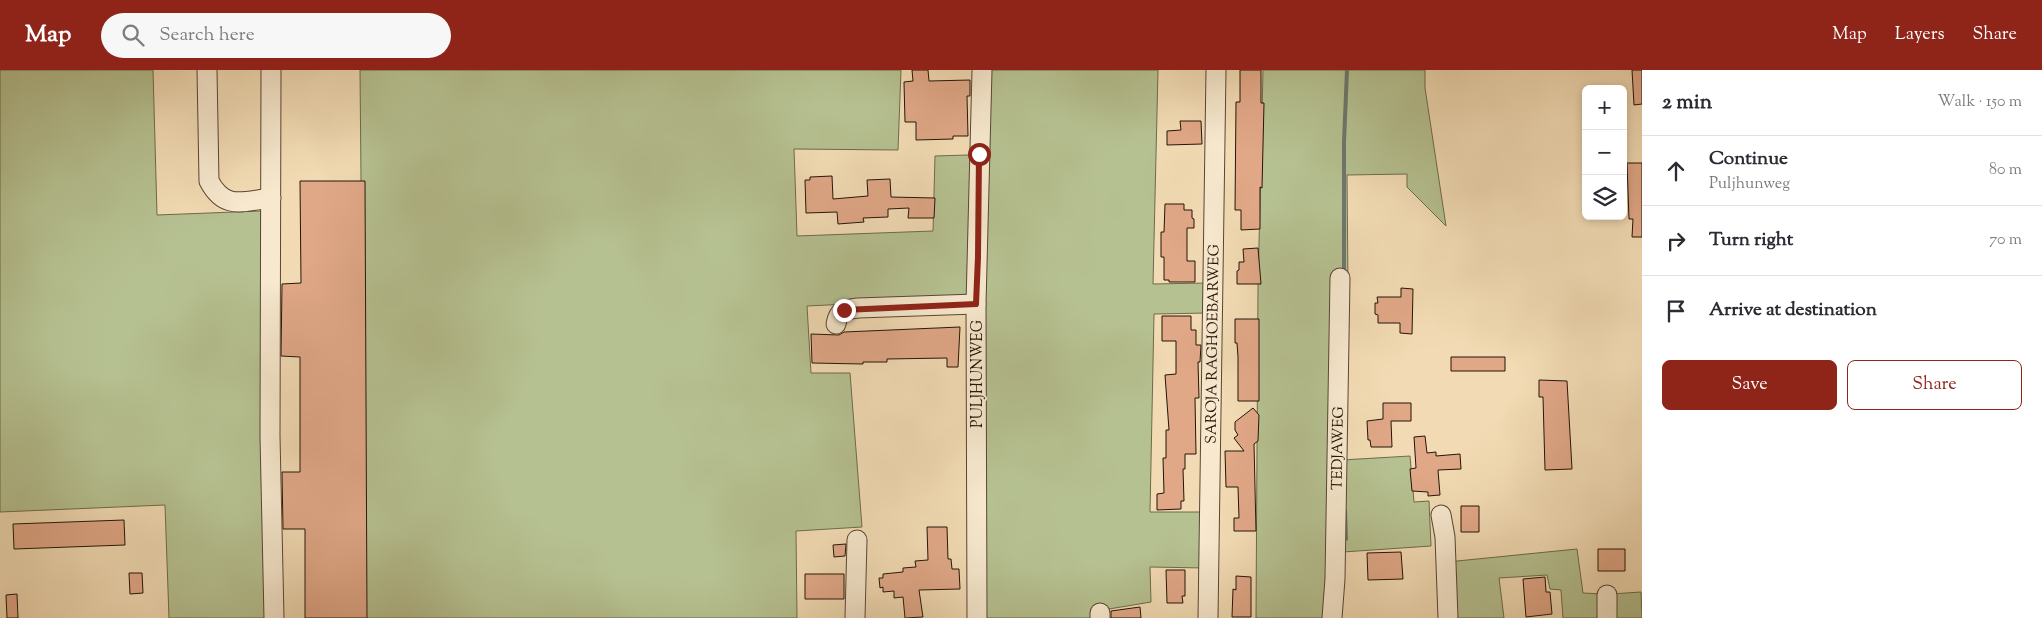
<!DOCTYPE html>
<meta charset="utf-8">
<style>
:root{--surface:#fff;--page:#f7f7f7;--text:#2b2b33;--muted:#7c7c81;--line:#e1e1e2;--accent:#8f2418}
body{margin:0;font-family:"Sorts Mill Goudy",serif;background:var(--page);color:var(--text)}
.controls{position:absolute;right:15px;top:15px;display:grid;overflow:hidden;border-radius:8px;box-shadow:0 2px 8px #0003}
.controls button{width:45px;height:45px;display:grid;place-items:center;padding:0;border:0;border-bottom:1px solid var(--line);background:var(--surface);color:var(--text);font:25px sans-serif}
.stop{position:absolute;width:15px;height:15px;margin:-11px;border:4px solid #8f2418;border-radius:50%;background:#fff}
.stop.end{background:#8f2418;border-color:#fff;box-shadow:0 1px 5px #0008}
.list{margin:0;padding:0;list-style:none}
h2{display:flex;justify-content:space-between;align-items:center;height:65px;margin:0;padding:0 20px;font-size:21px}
h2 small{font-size:16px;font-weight:400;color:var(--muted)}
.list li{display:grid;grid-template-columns:32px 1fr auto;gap:15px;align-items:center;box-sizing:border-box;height:70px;padding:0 20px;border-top:1px solid var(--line)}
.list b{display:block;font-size:19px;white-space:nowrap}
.list p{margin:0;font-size:16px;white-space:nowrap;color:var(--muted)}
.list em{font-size:16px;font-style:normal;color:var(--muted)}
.actions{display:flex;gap:10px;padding:15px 20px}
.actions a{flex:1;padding:11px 0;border:1px solid var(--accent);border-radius:8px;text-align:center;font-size:18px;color:var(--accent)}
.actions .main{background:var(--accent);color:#fff}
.icon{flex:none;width:28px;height:28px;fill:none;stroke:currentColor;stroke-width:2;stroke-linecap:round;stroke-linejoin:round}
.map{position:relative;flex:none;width:1642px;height:548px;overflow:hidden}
header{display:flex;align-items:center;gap:30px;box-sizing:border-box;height:70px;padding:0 25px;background:var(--accent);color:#fff}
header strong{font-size:24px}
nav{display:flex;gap:28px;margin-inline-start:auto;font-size:18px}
.search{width:350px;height:45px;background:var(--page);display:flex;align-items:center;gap:12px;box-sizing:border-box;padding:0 18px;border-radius:28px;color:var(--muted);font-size:19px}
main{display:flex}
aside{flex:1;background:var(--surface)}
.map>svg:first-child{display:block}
.green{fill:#b6c191;stroke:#6d6b4c}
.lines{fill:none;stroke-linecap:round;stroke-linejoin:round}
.stream{stroke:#6c786e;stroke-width:4}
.building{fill:#e1a888;stroke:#241507}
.minor-casing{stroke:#584632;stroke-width:21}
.minor{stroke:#f7e8ce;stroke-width:19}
.route{stroke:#8f2418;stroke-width:6}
.labels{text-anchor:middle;stroke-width:4;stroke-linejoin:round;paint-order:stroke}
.street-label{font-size:15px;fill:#241507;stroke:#f7e8ce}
</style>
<header>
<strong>Map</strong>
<div class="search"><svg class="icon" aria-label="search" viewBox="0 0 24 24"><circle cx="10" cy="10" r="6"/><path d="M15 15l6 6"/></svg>Search here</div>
<nav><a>Map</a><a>Layers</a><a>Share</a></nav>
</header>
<main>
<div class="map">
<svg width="1642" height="548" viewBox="0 0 1642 548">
<rect width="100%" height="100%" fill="#f2dbb4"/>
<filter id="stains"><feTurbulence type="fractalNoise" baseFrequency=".004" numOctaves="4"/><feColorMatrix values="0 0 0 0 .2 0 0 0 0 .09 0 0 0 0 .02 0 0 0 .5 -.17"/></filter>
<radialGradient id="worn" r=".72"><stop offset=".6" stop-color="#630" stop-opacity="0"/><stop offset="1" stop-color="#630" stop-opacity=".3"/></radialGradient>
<!-- green -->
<path class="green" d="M 0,0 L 153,0 L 157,145 L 261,141 L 265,548 L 169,548 L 165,435 L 0,442 Z
M 360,0 L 901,0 L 898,80 L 794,79 L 797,166 L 933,161 L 935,86 L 968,85 L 972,89 L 971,228 L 807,236 L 811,303 L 850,303 L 862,457 L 796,461 L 797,548 L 365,548 Z
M 988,0 L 1158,0 L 1153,214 L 1207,213 L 1208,243 L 1154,244 L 1150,442 L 1204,442 L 1205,498 L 1150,497 L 1151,532 L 1097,541 L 1096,548 L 982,548 L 981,215 Z
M 1263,0 L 1425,0 L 1425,18 L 1446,156 L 1407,117 L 1407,104 L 1347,105 L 1348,215 L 1342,390 L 1410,386 L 1414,432 L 1429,431 L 1431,476 L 1343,482 L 1330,548 L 1256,548 L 1258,219 Z
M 1577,479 L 1583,523 L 1603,524 L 1603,548 L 1563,548 L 1561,520 L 1550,519 L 1547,505 L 1499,508 L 1504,548 L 1451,548 L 1447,492 Z
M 1641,522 L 1642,548 L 1609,548 L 1611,524 Z"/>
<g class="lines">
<!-- stream -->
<path class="stream" d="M 1344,204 L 1344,72 L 1347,0
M 1345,441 L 1346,469"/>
</g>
<!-- building -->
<path class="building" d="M 912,0 L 928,0 L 929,11 L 970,10 L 970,26 L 967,26 L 968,66 L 953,66 L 953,69 L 916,70 L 916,52 L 905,52 L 904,12 L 913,11 Z
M 1240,0 L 1261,0 L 1261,33 L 1264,33 L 1262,118 L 1260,117 L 1260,159 L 1241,160 L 1241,140 L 1235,140 L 1236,32 L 1240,32 Z
M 1632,0 L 1642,0 L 1642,34 L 1634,35 Z
M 1180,51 L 1201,51 L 1202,74 L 1167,75 L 1167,61 L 1181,60 Z
M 1627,93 L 1642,93 L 1642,167 L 1632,167 L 1633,149 L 1629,149 Z
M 832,106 L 833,129 L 868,126 L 867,110 L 890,109 L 891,127 L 935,128 L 934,148 L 908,148 L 909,138 L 888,139 L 888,147 L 863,148 L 864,152 L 838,154 L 837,142 L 806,143 L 805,110 L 810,110 L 810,107 Z
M 300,111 L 365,111 L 367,548 L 305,548 L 305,459 L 283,459 L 282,402 L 300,402 L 300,287 L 281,286 L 282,214 L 301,213 Z
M 1165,134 L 1184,134 L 1184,140 L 1192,140 L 1192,148 L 1194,149 L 1194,158 L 1187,158 L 1187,191 L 1195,191 L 1195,212 L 1169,212 L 1169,210 L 1164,210 L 1164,187 L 1161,187 L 1161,162 L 1164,162 Z
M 1258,178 L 1261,214 L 1237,214 L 1237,201 L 1239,200 L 1239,192 L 1244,192 L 1243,179 Z
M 1401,218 L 1413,219 L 1412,264 L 1400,263 L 1400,253 L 1378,253 L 1378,245 L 1375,244 L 1375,233 L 1378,233 L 1377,227 L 1401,227 Z
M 1162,246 L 1191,246 L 1191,260 L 1196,260 L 1196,275 L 1201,275 L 1200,292 L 1198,292 L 1199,328 L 1195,328 L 1196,384 L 1185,384 L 1185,399 L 1183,399 L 1184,431 L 1181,431 L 1181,439 L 1157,440 L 1157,424 L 1164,423 L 1163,388 L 1166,388 L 1166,360 L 1169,360 L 1165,305 L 1176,304 L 1176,271 L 1162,271 Z
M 1235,249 L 1259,249 L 1259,331 L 1238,331 L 1238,287 L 1237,273 L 1235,273 Z
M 960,257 L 958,297 L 947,297 L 947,288 L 887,289 L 887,292 L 863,292 L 863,294 L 812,293 L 811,264 L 839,265 L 844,262 Z
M 1451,287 L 1505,287 L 1505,301 L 1451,301 Z
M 1539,310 L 1567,311 L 1572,399 L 1545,400 L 1543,327 L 1539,327 Z
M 1383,333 L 1411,333 L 1411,351 L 1391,351 L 1392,377 L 1371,377 L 1370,370 L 1368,370 L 1367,351 L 1383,349 Z
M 1253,338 L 1259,345 L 1258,371 L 1254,374 L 1256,461 L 1234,461 L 1234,448 L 1239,448 L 1238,417 L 1226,417 L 1225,381 L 1244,381 L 1234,368 L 1238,365 L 1235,360 L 1235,352 Z
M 1425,366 L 1427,383 L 1436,382 L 1436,386 L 1460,384 L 1461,399 L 1438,400 L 1440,425 L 1428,426 L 1428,422 L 1412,421 L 1410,399 L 1416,398 L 1414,367 Z
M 1461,436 L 1479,436 L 1479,462 L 1461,462 Z
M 124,450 L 125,475 L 14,479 L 13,454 Z
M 927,457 L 947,457 L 948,489 L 951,489 L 952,499 L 959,499 L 960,519 L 919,520 L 923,547 L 905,548 L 903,527 L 894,528 L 894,521 L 883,522 L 883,517 L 880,518 L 879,508 L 883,508 L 883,504 L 903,502 L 903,498 L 916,497 L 915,491 L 928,490 Z
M 846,474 L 845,486 L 834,487 L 833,475 Z
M 1598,479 L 1625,479 L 1625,501 L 1598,501 Z
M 1401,482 L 1403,509 L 1368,510 L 1367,483 Z
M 1166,500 L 1185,500 L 1185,526 L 1182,526 L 1183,533 L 1167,533 Z
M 129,503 L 142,503 L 143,523 L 130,524 Z
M 805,504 L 844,504 L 844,529 L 805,529 Z
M 1236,506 L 1251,507 L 1251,547 L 1232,547 L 1233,519 L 1236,520 Z
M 1545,507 L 1546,522 L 1550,522 L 1552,544 L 1526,547 L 1523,509 Z
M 17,524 L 18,548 L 7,548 L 6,525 Z
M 1140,537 L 1141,548 L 1111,548 L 1111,541 Z"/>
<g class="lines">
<defs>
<g id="minor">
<path d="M 207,0 L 209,111 C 225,141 243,131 271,128"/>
<path d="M 271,0 L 270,366 L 274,548"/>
<path d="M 836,254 C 839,239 844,240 858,238 L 976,234"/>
<path d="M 1441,445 L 1445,467 L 1448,548"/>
<path d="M 855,548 L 857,470"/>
<path d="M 977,548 L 976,234 L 982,0"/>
<path d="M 1100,548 L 1100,543"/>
<path id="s1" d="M 1208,548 L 1216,0"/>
<path id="s2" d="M 1332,548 L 1335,509 L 1340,208"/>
<path d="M 1607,548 L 1607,525"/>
</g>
</defs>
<!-- minor casing -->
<use href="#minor" class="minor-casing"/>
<!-- minor -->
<use href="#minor" class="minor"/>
</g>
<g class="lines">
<!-- route -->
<path class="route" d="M 844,240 L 976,234 L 978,187 L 979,84"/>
</g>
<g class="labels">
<!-- street labels -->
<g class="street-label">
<text dy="5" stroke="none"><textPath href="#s1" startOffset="274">SAROJA RAGHOEBARWEG</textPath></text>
<text transform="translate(977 304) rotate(-90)" y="5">PULJHUNWEG</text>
<text dy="5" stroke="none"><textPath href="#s2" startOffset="170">TEDJAWEG</textPath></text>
</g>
</g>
<rect width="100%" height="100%" filter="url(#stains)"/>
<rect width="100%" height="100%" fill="url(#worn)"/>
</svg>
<div class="controls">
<button>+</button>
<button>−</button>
<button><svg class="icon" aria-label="layers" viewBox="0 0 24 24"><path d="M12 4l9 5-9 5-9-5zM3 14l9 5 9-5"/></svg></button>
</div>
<div class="stop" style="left:979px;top:84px"></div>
<div class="stop end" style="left:844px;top:240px"></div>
</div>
<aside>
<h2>2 min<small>Walk · 150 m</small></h2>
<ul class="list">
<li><svg class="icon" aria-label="ahead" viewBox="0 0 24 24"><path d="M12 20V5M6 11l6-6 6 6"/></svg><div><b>Continue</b><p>Puljhunweg</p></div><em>80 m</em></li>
<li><svg class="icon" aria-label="right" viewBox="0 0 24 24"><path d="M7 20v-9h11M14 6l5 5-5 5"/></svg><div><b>Turn right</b></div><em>70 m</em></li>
<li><svg class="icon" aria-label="arrive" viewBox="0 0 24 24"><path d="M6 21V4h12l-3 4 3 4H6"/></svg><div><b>Arrive at destination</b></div></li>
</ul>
<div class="actions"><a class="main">Save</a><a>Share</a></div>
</aside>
</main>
